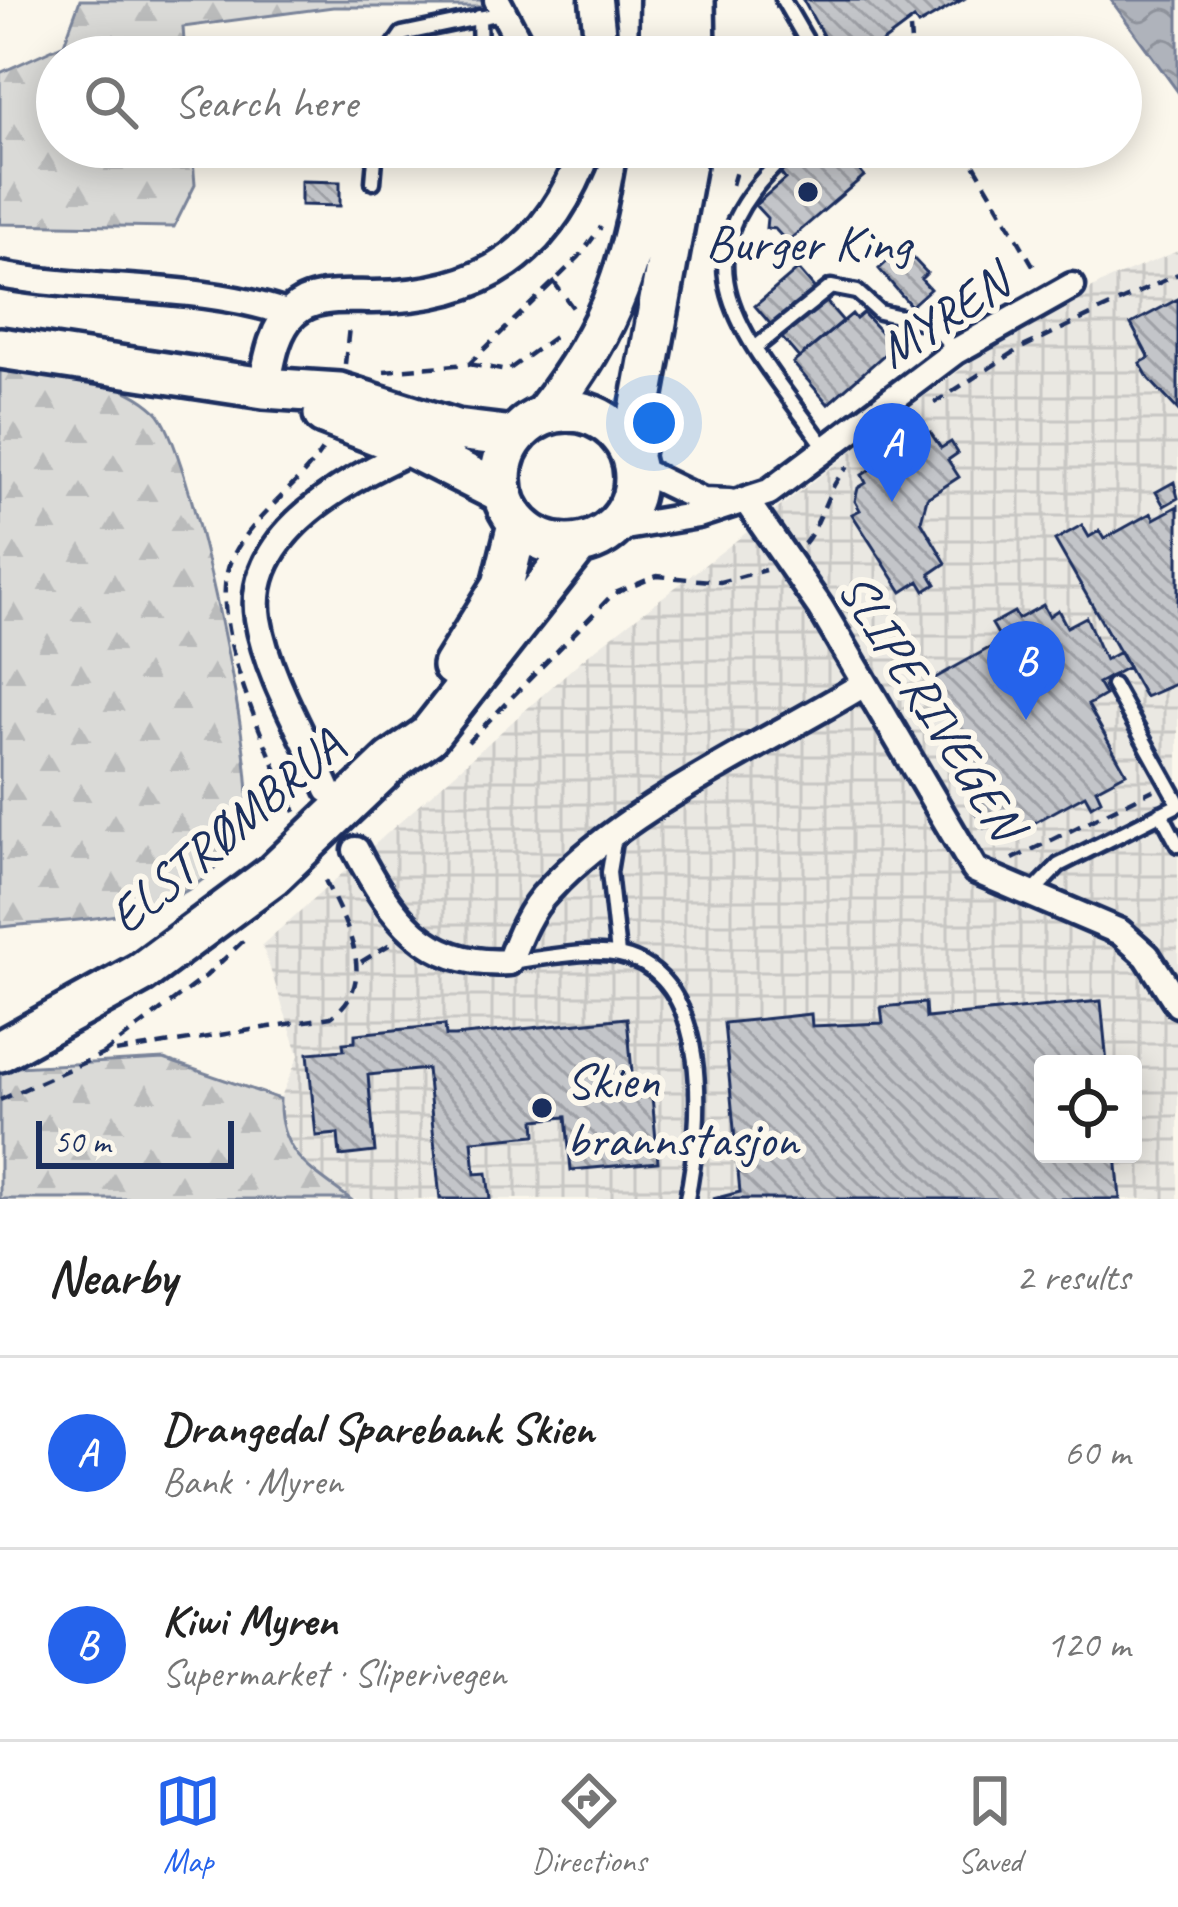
<!DOCTYPE html>
<meta charset="utf-8">
<style>
:root{--surface:#fff;--page:#f6f6f6;--text:#222;--muted:#767676;--line:#e0e0e0;--accent:#2563eb}
body{margin:0;font-family:Caveat,sans-serif;background:var(--page);color:var(--text)}
.controls{position:absolute;right:36px;bottom:36px;display:grid;overflow:hidden;border-radius:12px;box-shadow:0 6px 30px #0003}
.controls button{width:108px;height:108px;display:grid;place-items:center;padding:0;border:0;border-bottom:3px solid var(--line);background:var(--surface);color:var(--text);font:60px sans-serif}
.scale{position:absolute;left:36px;bottom:30px;width:198px;box-sizing:border-box;padding-left:12px;border:6px solid #1b2f5e;border-top:0;font-size:33px;line-height:42px;white-space:nowrap;color:#1b2f5e;-webkit-text-stroke:9px #fbf7ec;paint-order:stroke}
.you{position:absolute;left:654px;top:423px;width:42px;height:42px;margin:-30px;border:9px solid #fff;border-radius:50%;background:#1a73e8;box-shadow:0 0 0 18px #1a73e833}
.badge{display:grid;place-items:center;width:78px;height:78px;border-radius:50%;background:var(--accent);color:#fff;font-size:39px;font-weight:700}
.pin{position:absolute;translate:-50% -99px;filter:drop-shadow(0 3px 6px #0008)}
.pin::after{content:'';position:absolute;top:63px;width:42px;height:36px;background:inherit;clip-path:polygon(0 0,100% 0,50% 100%)}
.list{margin:0;padding:0;list-style:none}
h2{display:flex;justify-content:space-between;align-items:center;height:156px;margin:0;padding:0 48px;font-size:51px}
h2 small{font-size:39px;font-weight:400;color:var(--muted)}
.list li{display:grid;grid-template-columns:78px 1fr auto;gap:36px;align-items:center;box-sizing:border-box;height:192px;padding:0 48px;border-top:3px solid var(--line)}
.list b{display:block;font-size:45px;white-space:nowrap}
.list p{margin:0;font-size:39px;white-space:nowrap;color:var(--muted)}
.list em{font-size:39px;font-style:normal;color:var(--muted)}
.icon{flex:none;width:66px;height:66px;fill:none;stroke:currentColor;stroke-width:2;stroke-linecap:round;stroke-linejoin:round}
.map{position:relative;flex:none;width:1178px;height:1199px;overflow:hidden}
.search{position:absolute;background:var(--surface);box-shadow:0 6px 30px #0003;left:36px;right:36px;top:36px;height:132px;display:flex;align-items:center;gap:30px;box-sizing:border-box;padding:0 42px;border-radius:66px;color:var(--muted);font-size:45px}
.sheet{height:540px;background:var(--surface)}
nav{display:flex;justify-content:space-around;align-items:center;box-sizing:border-box;height:168px;border-top:3px solid var(--line);background:var(--surface);font-size:33px;color:var(--muted)}
nav a{display:grid;justify-items:center;gap:6px}
nav .on{color:var(--accent)}
.map>svg:first-child{display:block}
.industrial{fill:url(#industrial-grid);fill-rule:evenodd}
.forest{fill:url(#forest-firs);stroke:#7a849a;stroke-width:3}
.water{fill:url(#water-waves);stroke:#747e96;stroke-width:3}
.building{fill:url(#building-back-hatch);stroke:#1b2f5e;stroke-width:3}
.lines{fill:none;stroke-linecap:round;stroke-linejoin:round}
.service-casing{stroke:#1b2f5e;stroke-width:21}
.minor-casing{stroke:#1b2f5e;stroke-width:33}
.tertiary-casing{stroke:#1b2f5e;stroke-width:39}
.primary-casing{stroke:#1b2f5e;stroke-width:48}
.path{stroke:#1b2f5e;stroke-width:4.5;stroke-dasharray:12 9;stroke-linecap:butt}
.service{stroke:#fbf7ec;stroke-width:12}
.minor{stroke:#fbf7ec;stroke-width:24}
.tertiary{stroke:#fbf7ec;stroke-width:30}
.primary{stroke:#fbf7ec;stroke-width:39}
.poi-dot{fill:#1b2f5e;stroke:#fbf7ec;stroke-width:4.5}
.labels{text-anchor:middle;stroke-width:12;stroke-linejoin:round;paint-order:stroke}
.poi-label{font-size:51px;fill:#1b2f5e;stroke:#fbf7ec}
.street-label{font-size:51px;fill:#1b2f5e;stroke:#fbf7ec}
</style>
<div class="map">
<svg width="1178" height="1199" viewBox="0 0 1178 1199">
<defs>
<pattern id="industrial-grid" width="8" height="8" patternUnits="userSpaceOnUse" patternTransform="scale(3)"><rect width="8" height="8" fill="#eae8e2"/><path d="M0 4h8M4 0v8" fill="none" stroke="#c8c7c4"/></pattern>
<pattern id="forest-firs" width="22" height="20" patternUnits="userSpaceOnUse" patternTransform="scale(3)"><rect width="22" height="20" fill="#dadad7"/><path d="M5 1l3.5 6h-7zM16 11l3.5 6h-7z" fill="#babbbb"/></pattern>
<pattern id="water-waves" width="16" height="10" patternUnits="userSpaceOnUse" patternTransform="scale(3)"><rect width="16" height="10" fill="#afb3bb"/><path d="M0 5q4-4 8 0t8 0" fill="none" stroke="#8e929b"/></pattern>
<pattern id="building-back-hatch" width="6" height="6" patternUnits="userSpaceOnUse" patternTransform="scale(3)"><rect width="6" height="6" fill="#c3c5c9"/><path d="M-1 5l2 2M0 0l6 6M5-1l2 2" fill="none" stroke="#9ea0a6"/></pattern>
</defs>
<rect width="100%" height="100%" fill="#fbf7ec"/>
<filter id="ink" filterUnits="userSpaceOnUse"><feTurbulence type="fractalNoise" baseFrequency=".00833" numOctaves="2"/><feDisplacementMap in="SourceGraphic" scale="24" xChannelSelector="R" yChannelSelector="G"/><feConvolveMatrix kernelMatrix="1 2 1 2 8 2 1 2 1" color-interpolation-filters="sRGB"/></filter>
<g filter="url(#ink)">
<!-- industrial -->
<path class="industrial" d="M 1178,251 L 1178,1199 L 350,1199 L 309,1169 L 279,1128 L 280,1099 L 299,1055 L 262,945 L 585,657 L 907,409 L 997,343 L 1103,282 ZM 1043,1064 L 1133,1064 L 1133,1154 L 1043,1154 Z"/>
<!-- forest -->
<path class="forest" d="M 80,0 L 499,0 L 485,7 L 333,7 L 183,27 L 185,57 L 57,57 L 57,147 L 192,147 L 195,185 L 174,227 L 0,224 L 0,73 L 64,44 Z
M 0,368 C 52,374 116,373 156,411 C 189,441 256,762 247,810 C 243,830 224,859 210,873 C 159,923 66,919 0,927 Z
M 0,1056 L 17,1067 L 164,1059 L 280,1099 C 278,1153 310,1169 350,1199 L 0,1199 Z"/>
<!-- water -->
<path class="water" d="M 1111,0 L 1178,0 L 1178,92 Z"/>
<!-- building -->
<path class="building" d="M 803,0 L 962,0 L 918,25 L 914,19 L 863,57 L 835,57 Z
M 405,147 L 461,147 L 461,159 L 405,159 Z
M 487,147 L 506,147 L 506,156 L 487,156 Z
M 807,147 L 839,147 L 864,176 L 787,242 L 775,229 L 766,228 L 767,218 L 755,205 L 785,179 L 779,171 Z
M 301,181 L 340,182 L 340,206 L 301,205 Z
M 898,252 L 907,263 L 913,258 L 927,273 L 921,279 L 930,289 L 911,306 L 879,269 Z
M 798,269 L 843,321 L 799,358 L 755,306 Z
M 1178,299 L 1178,410 L 1149,379 L 1140,363 L 1149,358 L 1131,324 Z
M 863,313 L 894,346 L 828,404 L 793,363 L 852,314 L 856,319 Z
M 930,432 L 941,448 L 951,442 L 958,453 L 948,460 L 959,477 L 927,498 L 921,521 L 946,563 L 930,574 L 936,584 L 925,591 L 919,581 L 902,592 L 852,514 L 860,510 L 855,501 L 858,488 L 866,483 L 862,475 Z
M 1174,482 L 1178,498 L 1164,506 L 1156,492 Z
M 1178,506 L 1178,683 L 1145,697 L 1055,540 L 1082,525 L 1089,537 L 1099,531 L 1104,539 L 1151,513 L 1154,519 Z
M 1043,605 L 1049,616 L 1058,610 L 1067,627 L 1086,617 L 1105,660 L 1120,652 L 1128,667 L 1098,683 L 1105,695 L 1088,705 L 1126,773 L 1096,789 L 1101,800 L 1091,806 L 1085,795 L 1012,835 L 1003,818 L 984,828 L 970,803 L 988,793 L 928,682 L 1002,641 L 992,624 L 1014,612 L 1018,619 Z
M 925,1003 L 926,1018 L 1101,1001 L 1107,1064 L 1043,1064 L 1043,1154 L 1116,1154 L 1120,1199 L 713,1199 L 740,1192 L 724,1023 L 811,1014 L 812,1026 L 883,1023 L 881,1007 Z
M 627,1018 L 633,1083 L 616,1084 L 617,1100 L 652,1096 L 658,1162 L 571,1170 L 566,1117 L 535,1120 L 536,1135 L 472,1141 L 475,1174 L 487,1173 L 490,1199 L 440,1199 L 427,1069 L 368,1075 L 375,1152 L 340,1156 L 338,1134 L 316,1136 L 308,1053 L 344,1050 L 343,1043 L 355,1042 L 355,1034 L 445,1025 L 446,1036 L 455,1036 Z"/>
<g class="lines">
<defs>
<path id="service" d="M 783,0 L 816,57
M 479,17 L 480,57
M 386,57 L 402,34 L 507,12
M 796,147 C 659,262 749,338 827,450
M 373,182 L 376,147
M 756,347 L 831,287 L 857,292 L 879,312 L 932,324 L 956,351
M 1113,685 L 1178,802
M 1161,813 L 1178,845
M 615,836 L 609,872 L 618,954
M 1032,893 L 1059,865 L 1178,805
M 509,962 C 542,959 587,948 619,955 C 716,976 701,1129 687,1199"/>
<path id="minor" d="M 497,0 L 527,57
M 0,275 C 96,293 197,282 289,314
M 635,468 L 703,501 L 729,502
M 747,502 L 820,607 L 975,870 L 1120,932 L 1147,956 L 1178,1004
M 613,529 L 698,515 L 769,492 L 956,351 L 1072,286
M 328,790 C 305,737 267,676 258,619 C 244,533 351,477 415,449
M 356,850 C 391,917 427,968 509,962 C 519,936 529,910 549,890 C 625,807 766,744 864,684"/>
<path id="tertiary" d="M 596,0 L 602,57
M 264,388 C 269,363 273,330 293,312 C 313,293 347,297 372,297 C 484,297 549,252 587,147"/>
<path id="primary" d="M 694,0 L 695,57
M 660,57 L 661,0
M 0,348 L 264,388 L 339,393 L 456,430 L 514,437
M501 478a67 67 0 1 1 134 0a67 67 0 1 1-134 0Z
M 324,414 L 415,449 L 502,493
M 544,415 C 617,322 632,262 651,147
M 632,454 L 688,147
M 453,666 L 503,585 L 518,524
M 0,1051 L 141,973 L 273,875 L 392,761 L 428,736 L 578,545"/>
</defs>
<!-- service casing -->
<use href="#service" class="service-casing"/>
<!-- minor casing -->
<use href="#minor" class="minor-casing"/>
<!-- tertiary casing -->
<use href="#tertiary" class="tertiary-casing"/>
<!-- primary casing -->
<use href="#primary" class="primary-casing"/>
<!-- path -->
<path class="path" d="M 910,29 L 912,57
M 964,147 L 1038,274
M 732,185 L 743,147
M 553,281 L 573,308
M 345,364 L 349,327
M 469,364 L 507,371 L 558,334
M 384,371 L 469,364 L 579,257 L 601,227
M 934,403 L 1021,348 L 1178,274
M 804,544 C 824,520 826,487 848,467
M 468,742 L 613,594 L 657,576 L 720,582 L 765,570
M 295,812 C 270,753 201,616 233,556 C 254,515 297,488 322,450
M 1013,859 L 1153,790
M 361,962 L 392,943
M 103,1054 L 206,976 L 243,941
M 0,1100 L 103,1054 L 331,1017 C 382,980 344,922 324,878"/>
<!-- service -->
<use href="#service" class="service"/>
<!-- minor -->
<use href="#minor" class="minor"/>
<!-- tertiary -->
<use href="#tertiary" class="tertiary"/>
<!-- primary -->
<use href="#primary" class="primary"/>
</g>
</g>
<!-- markers -->
<g class="poi-dot">
<circle cx="808" cy="192" r="12"/>
<circle cx="542" cy="1108" r="12"/>
</g>
<g class="labels">
<!-- poi labels -->
<g class="poi-label">
<text x="808" y="260">Burger King</text>
<text x="566" y="1097" text-anchor="start">Skien<tspan x="566" dy="59">brannstasjon</tspan></text>
</g>
<!-- street labels -->
<g class="street-label">
<text transform="translate(942 315) rotate(-33)" y="18">MYREN</text>
<text transform="translate(932 705) rotate(58)" y="18">SLIPERIVEGEN</text>
<text transform="translate(225 830) rotate(-40)" y="18">ELSTRØMBRUA</text>
</g>
</g>
</svg>
<div class="controls">
<button><svg class="icon" aria-label="locate" viewBox="0 0 24 24"><circle cx="12" cy="12" r="6"/><path d="M12 2v4M12 18v4M2 12h4M18 12h4"/></svg></button>
</div>
<div class="scale">50 m</div>
<div class="you"></div>
<div class="pin badge" style="left:892px;top:502px">A</div>
<div class="pin badge" style="left:1026px;top:720px">B</div>
<div class="search"><svg class="icon" aria-label="search" viewBox="0 0 24 24"><circle cx="10" cy="10" r="6"/><path d="M15 15l6 6"/></svg>Search here</div>
</div>
<section class="sheet">
<h2>Nearby<small>2 results</small></h2>
<ul class="list">
<li><span class="badge">A</span><div><b>Drangedal Sparebank Skien</b><p>Bank · Myren</p></div><em>60 m</em></li>
<li><span class="badge">B</span><div><b>Kiwi Myren</b><p>Supermarket · Sliperivegen</p></div><em>120 m</em></li>
</ul>
</section>
<nav>
<a class="on"><svg class="icon" aria-label="map" viewBox="0 0 24 24"><path d="M3 6l6-2 6 2 6-2v14l-6 2-6-2-6 2zM9 4v14M15 6v14"/></svg>Map</a>
<a><svg class="icon" aria-label="directions" viewBox="0 0 24 24"><path d="M12 3l9 9-9 9-9-9zM9 14v-3h6M13 9l2 2-2 2"/></svg>Directions</a>
<a><svg class="icon" aria-label="saved" viewBox="0 0 24 24"><path d="M7 4h10v16l-5-4-5 4z"/></svg>Saved</a>
</nav>
